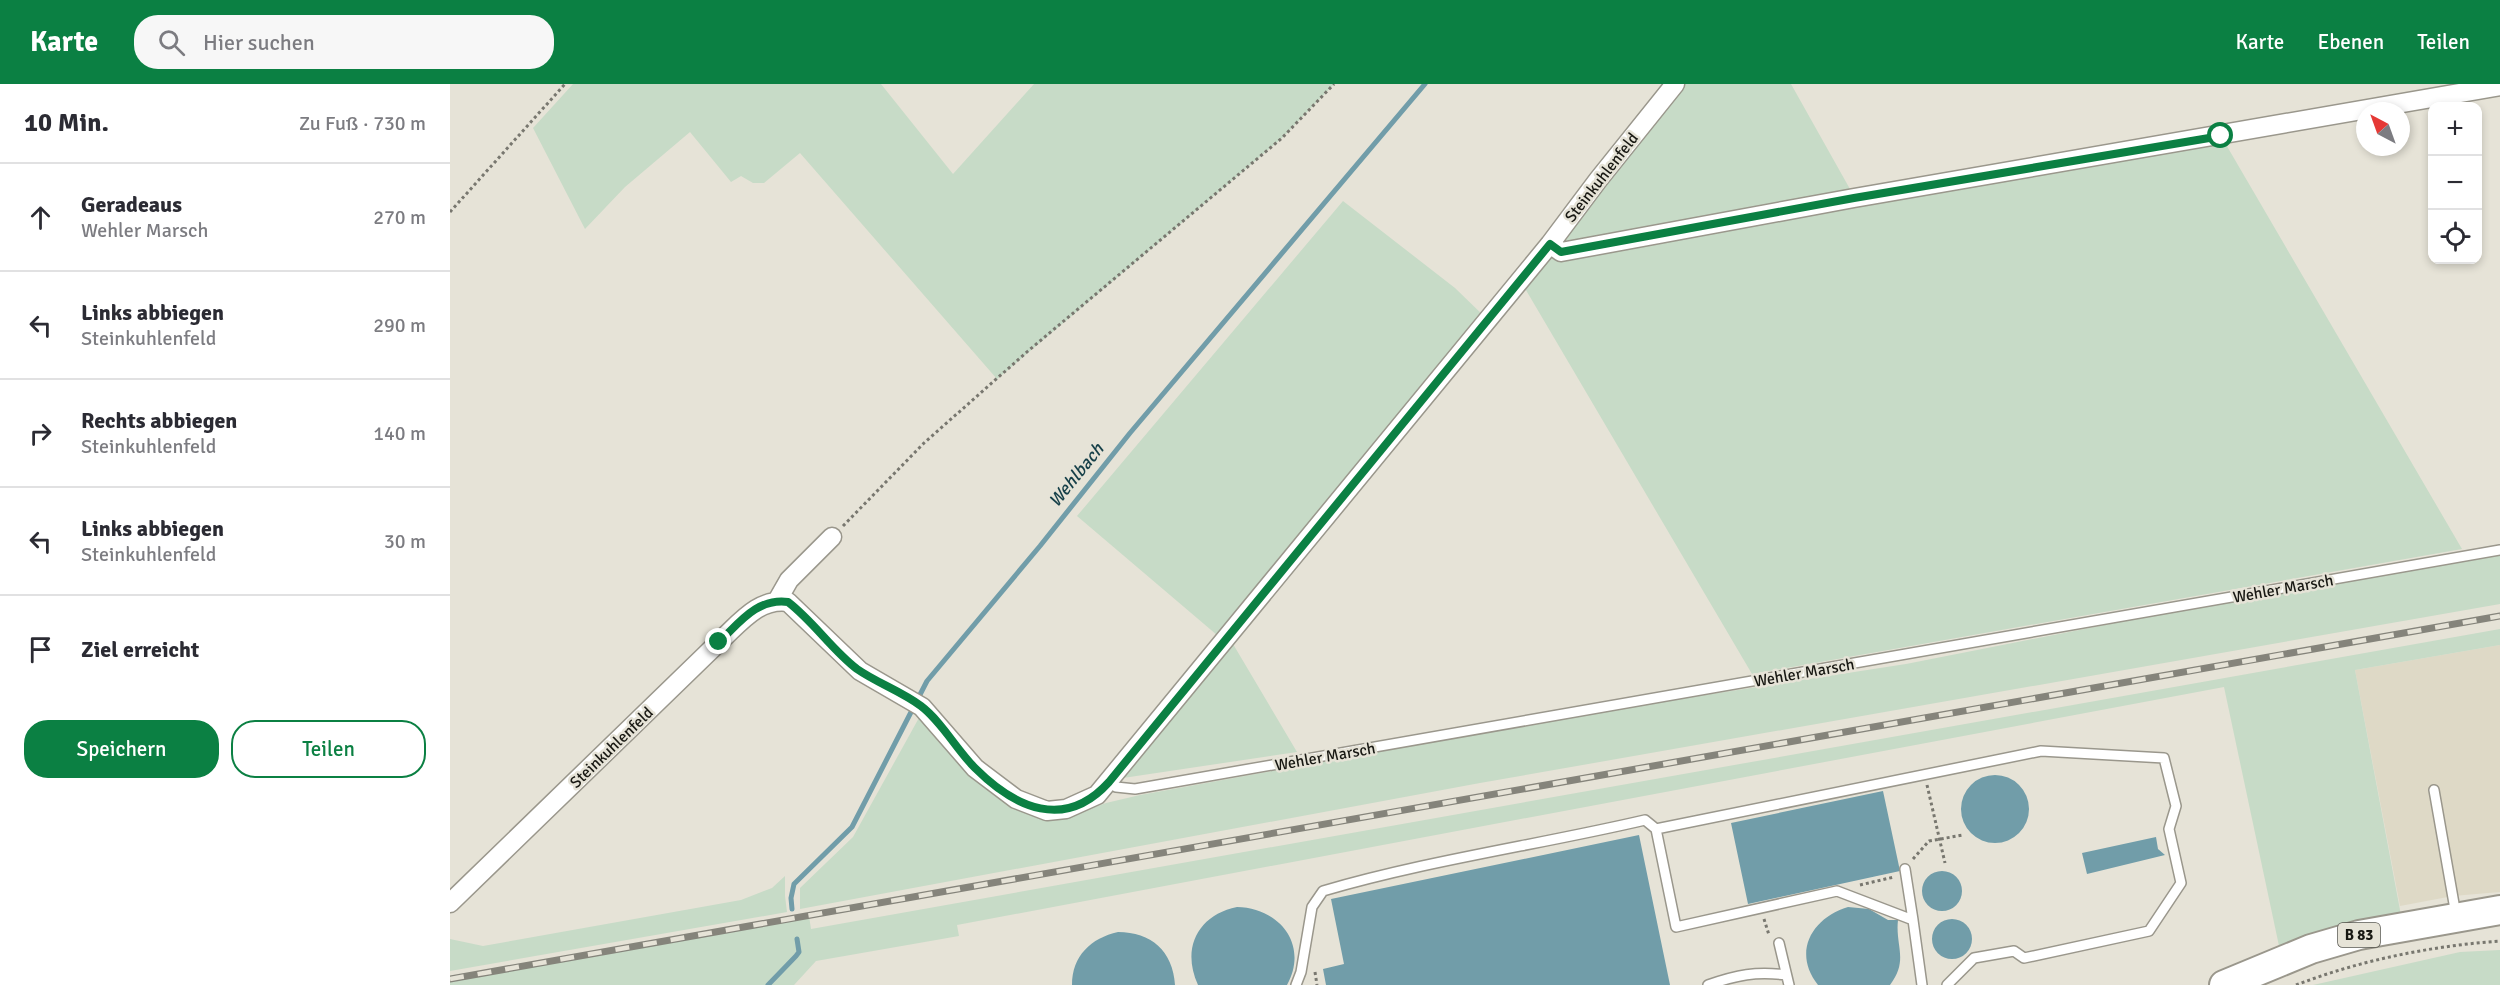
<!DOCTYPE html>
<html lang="de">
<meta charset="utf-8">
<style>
:root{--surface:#fff;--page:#f7f7f7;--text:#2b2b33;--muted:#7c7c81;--line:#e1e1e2;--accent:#0b8043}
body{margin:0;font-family:Signika,sans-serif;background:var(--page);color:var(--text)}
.controls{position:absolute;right:18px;top:18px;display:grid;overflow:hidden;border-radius:12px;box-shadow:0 3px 9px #0003}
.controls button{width:54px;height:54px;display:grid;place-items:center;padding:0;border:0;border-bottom:2px solid var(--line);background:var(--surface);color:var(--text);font:30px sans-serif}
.compass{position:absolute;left:1906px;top:18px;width:54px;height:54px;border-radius:50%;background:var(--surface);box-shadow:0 3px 9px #0003;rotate:319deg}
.stop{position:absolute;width:18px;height:18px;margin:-14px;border:4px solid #0b8043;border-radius:50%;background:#fff}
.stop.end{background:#0b8043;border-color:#fff;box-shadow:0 2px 6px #0008}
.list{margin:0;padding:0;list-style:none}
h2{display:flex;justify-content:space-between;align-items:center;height:78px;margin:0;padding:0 24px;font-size:26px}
h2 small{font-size:20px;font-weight:400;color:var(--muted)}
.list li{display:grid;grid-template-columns:39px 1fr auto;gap:18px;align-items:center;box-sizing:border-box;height:108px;padding:0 24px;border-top:2px solid var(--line)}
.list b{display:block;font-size:22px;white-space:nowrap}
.list p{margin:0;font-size:20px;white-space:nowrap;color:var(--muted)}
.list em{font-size:20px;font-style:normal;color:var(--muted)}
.actions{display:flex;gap:12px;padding:18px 24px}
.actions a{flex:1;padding:14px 0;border:2px solid var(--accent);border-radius:24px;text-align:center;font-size:21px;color:var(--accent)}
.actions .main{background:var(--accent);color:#fff}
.icon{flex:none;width:33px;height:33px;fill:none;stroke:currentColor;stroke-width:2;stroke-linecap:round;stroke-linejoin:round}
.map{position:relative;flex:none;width:2050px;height:901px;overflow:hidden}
header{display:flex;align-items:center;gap:36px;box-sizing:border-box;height:84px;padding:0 30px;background:var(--accent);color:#fff}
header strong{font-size:28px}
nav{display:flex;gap:33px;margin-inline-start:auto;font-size:21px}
.search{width:420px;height:54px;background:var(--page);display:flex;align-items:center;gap:15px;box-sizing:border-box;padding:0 21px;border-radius:24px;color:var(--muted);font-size:22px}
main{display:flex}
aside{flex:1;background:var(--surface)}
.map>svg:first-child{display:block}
.built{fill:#ded9c6}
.green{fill:#c7dbc7}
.water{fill:#719da9}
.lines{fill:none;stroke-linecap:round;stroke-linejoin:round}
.stream{stroke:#719da9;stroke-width:5}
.lane-casing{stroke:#9a978c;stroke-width:12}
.street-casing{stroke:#9a978c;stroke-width:21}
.primary-casing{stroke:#9a978c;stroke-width:32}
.path{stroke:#78776f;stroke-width:3;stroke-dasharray:3 3;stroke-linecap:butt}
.lane{stroke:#fff;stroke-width:9}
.street{stroke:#fff;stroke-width:18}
.primary{stroke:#fff;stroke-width:28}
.rail-casing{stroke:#85847b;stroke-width:7}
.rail{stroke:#e6e3d7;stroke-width:4.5;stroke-dasharray:14;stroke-linecap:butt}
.route{stroke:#0b8043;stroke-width:8}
.labels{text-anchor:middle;stroke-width:5;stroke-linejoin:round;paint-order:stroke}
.shield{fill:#e6e3d7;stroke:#56554e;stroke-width:1.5}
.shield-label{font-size:15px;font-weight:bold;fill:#181813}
.street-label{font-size:16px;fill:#181813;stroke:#e6e3d7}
.water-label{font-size:18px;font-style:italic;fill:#153f48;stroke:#e6e3d7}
</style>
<header>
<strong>Karte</strong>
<div class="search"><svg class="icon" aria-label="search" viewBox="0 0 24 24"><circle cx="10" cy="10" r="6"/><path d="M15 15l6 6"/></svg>Hier suchen</div>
<nav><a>Karte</a><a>Ebenen</a><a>Teilen</a></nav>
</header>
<main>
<aside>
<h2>10 Min.<small>Zu Fuß · 730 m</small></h2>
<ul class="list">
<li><svg class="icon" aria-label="ahead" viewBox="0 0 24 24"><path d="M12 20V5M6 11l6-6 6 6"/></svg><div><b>Geradeaus</b><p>Wehler Marsch</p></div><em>270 m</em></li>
<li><svg class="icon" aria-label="left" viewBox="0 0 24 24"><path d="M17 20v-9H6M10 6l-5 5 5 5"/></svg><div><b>Links abbiegen</b><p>Steinkuhlenfeld</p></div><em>290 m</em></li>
<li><svg class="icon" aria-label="right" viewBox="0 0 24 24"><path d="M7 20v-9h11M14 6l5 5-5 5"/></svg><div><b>Rechts abbiegen</b><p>Steinkuhlenfeld</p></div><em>140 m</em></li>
<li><svg class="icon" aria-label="left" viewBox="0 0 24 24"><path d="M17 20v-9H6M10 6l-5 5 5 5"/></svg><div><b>Links abbiegen</b><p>Steinkuhlenfeld</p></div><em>30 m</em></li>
<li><svg class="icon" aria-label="arrive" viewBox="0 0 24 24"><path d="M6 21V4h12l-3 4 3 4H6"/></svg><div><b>Ziel erreicht</b></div></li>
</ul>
<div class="actions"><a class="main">Speichern</a><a>Teilen</a></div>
</aside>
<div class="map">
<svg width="2050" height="901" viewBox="0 0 2050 901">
<rect width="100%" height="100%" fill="#e6e3d7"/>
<!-- built -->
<path class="built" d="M 2050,561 L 2050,808 L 2003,812 L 1950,822 L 1905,586 Z"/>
<!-- green -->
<path class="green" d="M 123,0 L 431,0 L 503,90 L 584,0 L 884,0 L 832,54 L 547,295 L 350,69 L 314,99 L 303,99 L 291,92 L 281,98 L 240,48 L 175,103 L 135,145 L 83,44 Z
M 1225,0 L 1341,0 L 1405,114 L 1771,52 L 2012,465 L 1302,590 L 1070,196 Z
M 893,117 L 1005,204 L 1038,236 L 774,557 L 627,432 Z
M 2050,471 L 2050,520 L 1030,699 L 350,825 L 350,804 L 403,753 L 470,632 L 519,691 L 566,725 L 588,734 L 620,732 L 656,719 L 690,711 L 1157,626 L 1456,580 L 1675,537 Z
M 2050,545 L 2050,561 L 1905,586 L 1953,842 L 1832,876 L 1774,603 L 507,841 L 509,852 L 366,877 L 344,901 L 0,901 L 0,895 L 322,838 L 359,832 L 361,845 Z
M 783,560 L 847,668 L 673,694 L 777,567 Z
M 335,792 L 335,812 L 337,828 L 0,887 L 0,855 L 33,862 L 291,816 L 322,804 Z
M 2050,866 L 2050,901 L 1863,901 L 2010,868 Z"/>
<!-- water -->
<path class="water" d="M1511 725a34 34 0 1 1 68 0a34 34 0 1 1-68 0Z
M 1433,707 L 1450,787 L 1298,820 L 1281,739 Z
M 1189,751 L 1220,901 L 876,901 L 873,885 L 894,880 L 881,815 Z
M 1706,753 L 1708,765 L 1715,771 L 1637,790 L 1632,769 Z
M1472 807a20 20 0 1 1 40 0a20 20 0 1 1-40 0Z
M 787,823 C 830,824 859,861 837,901 L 748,901 C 731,864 748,831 787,823 Z
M 1398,823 L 1419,825 L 1438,836 L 1448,836 C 1445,862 1459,876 1440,901 L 1368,901 C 1342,868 1362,834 1398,823 Z
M1482 855a20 20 0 1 1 40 0a20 20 0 1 1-40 0Z
M 668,848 C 701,848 723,867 725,901 L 622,901 C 622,872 641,854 668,848 Z"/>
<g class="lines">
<!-- stream -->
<path class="stream" d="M 342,825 L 341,814 L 344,800 L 402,743 L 477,597 L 590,462 L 680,349 L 975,0
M 318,901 L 346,872 L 349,868 L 347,855"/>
<defs>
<path id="lane" d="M 659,698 L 666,703 L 685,705 L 2050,466
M 1984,706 L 2006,831
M 1455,785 L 1463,836
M 1329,859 L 1339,901
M 846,901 L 851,888 L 862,823 L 873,807 C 979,776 1088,761 1195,736 L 1206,745
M 1258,901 C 1287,891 1306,887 1336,891
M 1472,901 L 1463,836 L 1387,807 L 1226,843 L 1206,745 L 1591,667 L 1714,674 L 1726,722 L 1719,745 L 1731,799 L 1699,847 L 1574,874 L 1564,867 L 1524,874 L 1497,901"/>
<path id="street" d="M 1100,160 L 1111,168 L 1404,114 L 2050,2
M 327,517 L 339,496 L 382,453
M 0,819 L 269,558 C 290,539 308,514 338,518 L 410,587 L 472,623 L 525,684 L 566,715 L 597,727 L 616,725 L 647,711 L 1100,160 L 1148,96 L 1225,0"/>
<path id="primary" d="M 1774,901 L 1861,865 L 1909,851 L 2050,826"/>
</defs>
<!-- lane casing -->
<use href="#lane" class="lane-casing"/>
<!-- street casing -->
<use href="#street" class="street-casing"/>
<!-- primary casing -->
<use href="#primary" class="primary-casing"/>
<!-- path -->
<path class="path" d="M 0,128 L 115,0
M 393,442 L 474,359 L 578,267 L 832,54 L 884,0
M 1477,701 L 1495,779
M 1463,775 L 1479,757 L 1513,751
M 1410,801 L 1444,793
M 1314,835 L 1319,851
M 865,888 L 867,901
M 1846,901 C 1911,876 1981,862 2050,857"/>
<!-- lane -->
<use href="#lane" class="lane"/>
<!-- street -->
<use href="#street" class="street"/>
<!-- primary -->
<use href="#primary" class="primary"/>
<defs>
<path id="rail" d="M 0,895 L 2050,532"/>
</defs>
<!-- rail casing -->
<use href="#rail" class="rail-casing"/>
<!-- rail -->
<use href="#rail" class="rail"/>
</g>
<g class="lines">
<!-- route -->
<path class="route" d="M 269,558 C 290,538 307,514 338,518 C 364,538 382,566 407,585 C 427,599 451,607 471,622 C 492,638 506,665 525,684 C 565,724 615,747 659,698 L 1100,160 L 1111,168 L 1404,114 L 1771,52"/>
</g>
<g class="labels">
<!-- shield labels -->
<rect class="shield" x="1888" y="839" width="42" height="24" rx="4.5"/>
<g class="shield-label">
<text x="1909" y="856">B 83</text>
</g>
<!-- street labels -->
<g class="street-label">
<text transform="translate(1151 93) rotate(-52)" y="6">Steinkuhlenfeld</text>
<text transform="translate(1833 504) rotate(-10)" y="6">Wehler Marsch</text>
<text transform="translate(1354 588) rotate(-10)" y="6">Wehler Marsch</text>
<text transform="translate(161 663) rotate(-44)" y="6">Steinkuhlenfeld</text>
<text transform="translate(875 672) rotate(-10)" y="6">Wehler Marsch</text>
</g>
<!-- water labels -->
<g class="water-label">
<text transform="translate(626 391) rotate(-51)" y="6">Wehlbach</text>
</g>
</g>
</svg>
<div class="controls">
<button>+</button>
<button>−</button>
<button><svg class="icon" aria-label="locate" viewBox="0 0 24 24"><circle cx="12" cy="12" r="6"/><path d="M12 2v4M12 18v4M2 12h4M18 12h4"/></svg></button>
</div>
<svg class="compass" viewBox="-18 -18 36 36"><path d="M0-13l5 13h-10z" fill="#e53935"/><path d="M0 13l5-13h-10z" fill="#7c7c81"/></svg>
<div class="stop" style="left:1771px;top:52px"></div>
<div class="stop end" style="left:269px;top:558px"></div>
</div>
</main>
